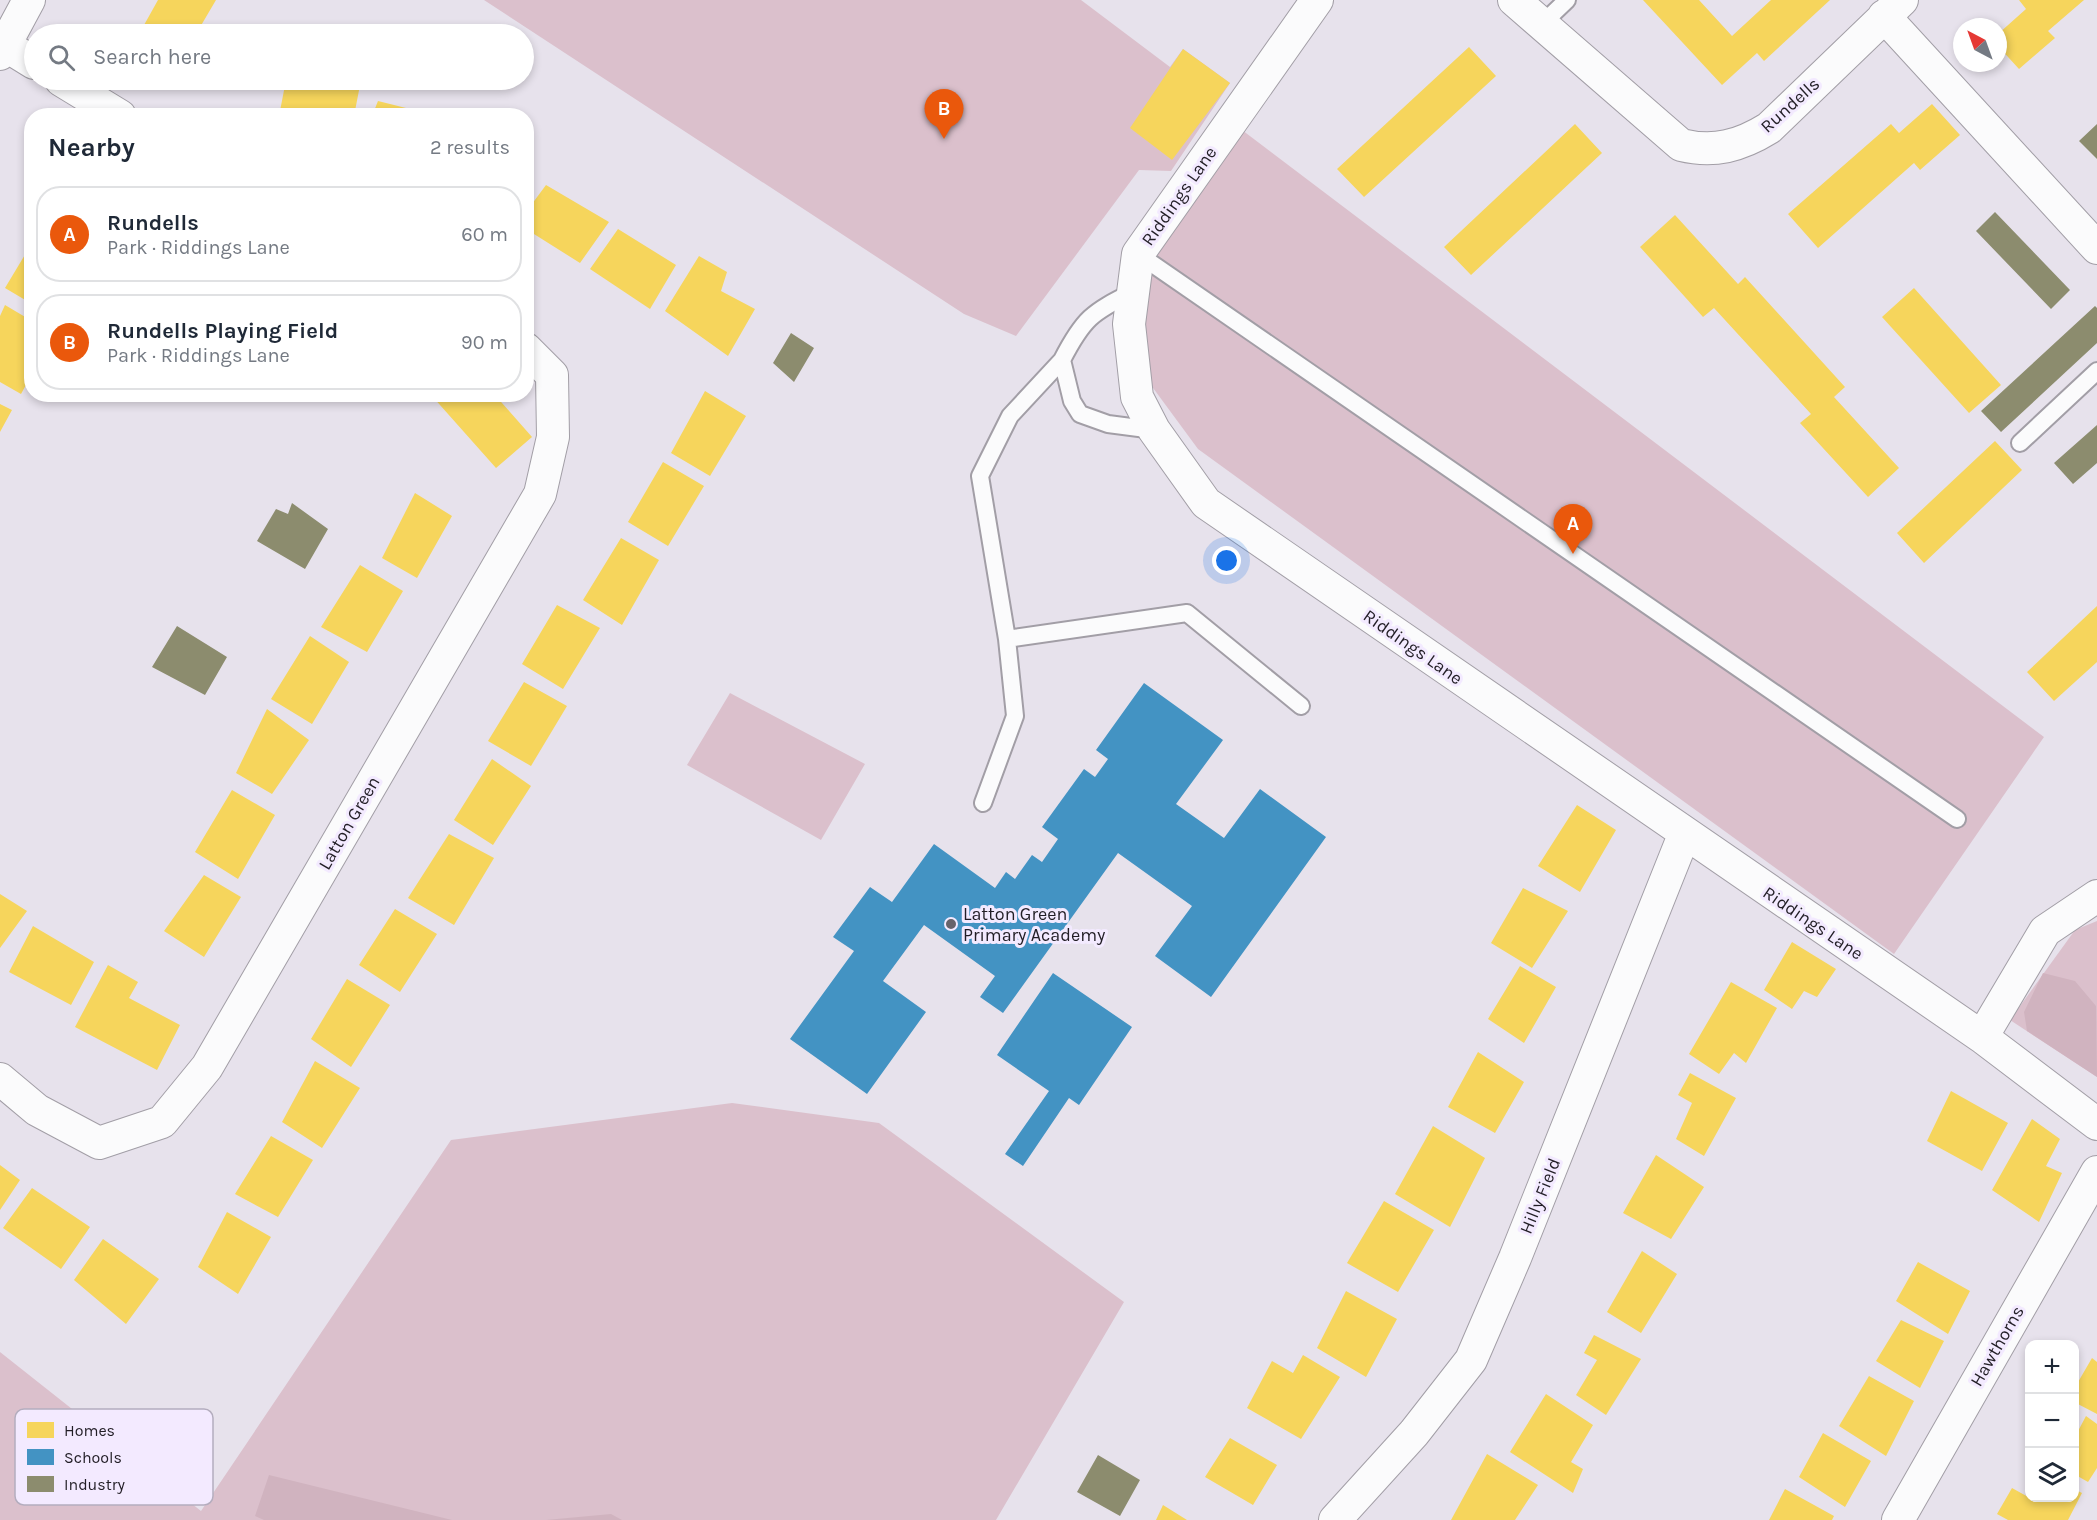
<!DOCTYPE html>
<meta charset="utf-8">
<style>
:root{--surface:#fff;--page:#f6f6f7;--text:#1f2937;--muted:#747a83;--line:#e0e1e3;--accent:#ea580c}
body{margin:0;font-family:Karla,sans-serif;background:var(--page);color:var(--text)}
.controls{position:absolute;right:18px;bottom:18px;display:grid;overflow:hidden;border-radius:12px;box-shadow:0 3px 9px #0003}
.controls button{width:54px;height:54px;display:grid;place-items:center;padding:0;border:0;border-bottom:2px solid var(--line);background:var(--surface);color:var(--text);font:30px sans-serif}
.compass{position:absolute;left:1953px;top:18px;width:54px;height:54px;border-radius:50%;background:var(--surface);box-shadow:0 3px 9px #0003;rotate:319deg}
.you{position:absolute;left:1227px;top:561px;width:21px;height:21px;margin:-15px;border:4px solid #fff;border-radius:50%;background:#1a73e8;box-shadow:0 0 0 9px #1a73e833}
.badge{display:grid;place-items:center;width:39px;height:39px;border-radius:50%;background:var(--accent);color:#fff;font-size:20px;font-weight:700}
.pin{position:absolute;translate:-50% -50px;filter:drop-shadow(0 2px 3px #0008)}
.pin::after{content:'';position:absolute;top:32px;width:21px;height:18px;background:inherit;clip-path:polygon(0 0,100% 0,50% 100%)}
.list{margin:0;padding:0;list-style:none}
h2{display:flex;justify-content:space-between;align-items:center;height:78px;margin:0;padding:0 24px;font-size:26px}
h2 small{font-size:20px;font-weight:400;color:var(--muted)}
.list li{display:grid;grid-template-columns:39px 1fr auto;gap:18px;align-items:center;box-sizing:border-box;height:96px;margin:0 12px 12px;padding:0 12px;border:2px solid var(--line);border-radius:24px}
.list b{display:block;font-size:22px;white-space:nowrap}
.list p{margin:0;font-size:20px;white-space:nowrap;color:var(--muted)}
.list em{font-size:20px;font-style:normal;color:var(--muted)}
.icon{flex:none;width:33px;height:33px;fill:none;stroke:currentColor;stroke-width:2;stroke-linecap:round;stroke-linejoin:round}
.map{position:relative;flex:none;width:2097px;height:1520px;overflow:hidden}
.search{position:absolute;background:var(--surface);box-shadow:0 3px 9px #0003;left:24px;top:24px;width:510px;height:66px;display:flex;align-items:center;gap:15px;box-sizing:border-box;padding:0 21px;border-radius:33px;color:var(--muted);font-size:22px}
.panel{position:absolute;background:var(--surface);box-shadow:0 3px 9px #0003;left:24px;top:108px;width:510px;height:294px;border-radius:24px}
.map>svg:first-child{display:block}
.green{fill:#dbc0cc}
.forest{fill:#d0b3bf}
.homes{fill:#f6d55c}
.schools{fill:#4393c3}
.industry{fill:#8c8c6e}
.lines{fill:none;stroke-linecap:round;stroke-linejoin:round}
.service-casing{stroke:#a29ea6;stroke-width:20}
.minor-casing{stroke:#a29ea6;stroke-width:34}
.service{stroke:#fbfbfc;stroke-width:16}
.minor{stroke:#fbfbfc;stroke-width:32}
.poi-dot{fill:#67636b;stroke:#f3eaff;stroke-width:2}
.labels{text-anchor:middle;stroke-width:6;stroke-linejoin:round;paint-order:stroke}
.street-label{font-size:18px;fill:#221e26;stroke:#f3eaff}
.poi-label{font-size:18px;fill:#221e26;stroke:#f3eaff;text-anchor:start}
.key{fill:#f3eaff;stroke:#b4adbe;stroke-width:1.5}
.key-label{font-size:16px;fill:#221e26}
</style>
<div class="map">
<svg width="2097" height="1520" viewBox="0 0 2097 1520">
<rect width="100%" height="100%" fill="#e7e2ec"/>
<!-- green -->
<path class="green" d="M 484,0 L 1081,0 L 1170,67 L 1183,49 L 1230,83 L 1171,171 L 1139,170 L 1016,336 L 964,314 Z
M 1238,127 L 2044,737 L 1894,954 L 1198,449 L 1145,377 L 1135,304 L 1148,258 Z
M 730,693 L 865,764 L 821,840 L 687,765 Z
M 2097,921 L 2097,1077 L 2010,1020 L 2075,930 Z
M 732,1103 L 879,1123 L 1124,1302 L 996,1520 L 0,1520 L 0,1352 L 201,1511 L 451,1140 Z"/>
<!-- forest -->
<path class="forest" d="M 2043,973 L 2075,981 L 2096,1006 L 2097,1077 L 2027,1031 L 2024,1012 Z
M 269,1475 L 452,1520 L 264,1520 L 255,1516 Z
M 611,1514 L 622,1520 L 546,1520 Z"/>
<!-- homes -->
<path class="homes" d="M 158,0 L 216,0 L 196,34 L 139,34 Z
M 1643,0 L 1699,0 L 1732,36 L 1771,0 L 1830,0 L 1764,61 L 1757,53 L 1722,85 Z
M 2019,0 L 2084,0 L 2048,31 L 2055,38 L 2019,69 L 1998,46 L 1998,34 L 2026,9 Z
M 1469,47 L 1496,76 L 1364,197 L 1337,169 Z
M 1183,49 L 1230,83 L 1172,160 L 1130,128 Z
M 286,80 L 361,80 L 354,116 L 300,116 L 280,111 Z
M 378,101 L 434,115 L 434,116 L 372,116 Z
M 1932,104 L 1960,135 L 1920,170 L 1914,163 L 1818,248 L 1788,214 L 1891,124 L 1899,133 Z
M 1575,124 L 1602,153 L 1471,275 L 1444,247 Z
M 546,185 L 609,222 L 580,263 L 526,229 L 526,212 Z
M 1675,215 L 1738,284 L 1745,277 L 1845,387 L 1834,397 L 1899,468 L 1868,497 L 1800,423 L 1811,414 L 1714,308 L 1703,317 L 1640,247 Z
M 618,229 L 676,265 L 650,309 L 590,269 Z
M 32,243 L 32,304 L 5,288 Z
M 699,256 L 727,272 L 721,291 L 755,309 L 728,356 L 665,311 Z
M 1914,288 L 2001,385 L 1969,413 L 1882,317 Z
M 5,305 L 32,321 L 32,374 L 21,394 L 0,382 L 0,316 Z
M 705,391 L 746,416 L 710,476 L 671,453 Z
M 434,394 L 494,394 L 532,437 L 496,468 L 432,396 Z
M 0,404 L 12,410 L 0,432 Z
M 1995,441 L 2022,470 L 1924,563 L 1897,533 Z
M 663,462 L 704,486 L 668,546 L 628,522 Z
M 415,493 L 452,516 L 417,578 L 382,558 Z
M 621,538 L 659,560 L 622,625 L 583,600 Z
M 360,565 L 403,591 L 367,652 L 321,627 Z
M 557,605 L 600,628 L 563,689 L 522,664 Z
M 2097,606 L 2097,662 L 2054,701 L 2027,672 Z
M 310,636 L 349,662 L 312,724 L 271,699 Z
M 524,682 L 567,706 L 531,766 L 488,741 Z
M 267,709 L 309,740 L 272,794 L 236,773 Z
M 492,759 L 531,786 L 493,845 L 454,820 Z
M 232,790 L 275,815 L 238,879 L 195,852 Z
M 1577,805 L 1616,830 L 1580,892 L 1538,866 Z
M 449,834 L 494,858 L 454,925 L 408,898 Z
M 204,875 L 241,897 L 204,957 L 164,931 Z
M 1523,888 L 1568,911 L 1532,968 L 1491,943 Z
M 0,894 L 27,911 L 0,948 Z
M 395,909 L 437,934 L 400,992 L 359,965 Z
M 33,926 L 94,962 L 71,1005 L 9,972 Z
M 1792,942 L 1836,969 L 1817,997 L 1804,991 L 1792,1009 L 1764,990 Z
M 108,965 L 138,982 L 129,998 L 180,1025 L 157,1070 L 75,1027 Z
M 1520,966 L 1556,987 L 1524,1043 L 1488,1019 Z
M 347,979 L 390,1005 L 351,1067 L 311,1039 Z
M 1731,982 L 1777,1008 L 1746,1063 L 1734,1053 L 1719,1074 L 1689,1054 Z
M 1478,1052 L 1524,1082 L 1495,1133 L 1448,1107 Z
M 315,1061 L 360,1088 L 322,1148 L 282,1122 Z
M 1690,1073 L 1736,1098 L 1704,1156 L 1676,1139 L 1692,1103 L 1678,1095 Z
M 1951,1091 L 2008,1123 L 1982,1171 L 1927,1141 Z
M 2032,1119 L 2060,1139 L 2046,1166 L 2062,1173 L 2039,1222 L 1992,1190 Z
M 1433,1126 L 1485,1158 L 1450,1227 L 1395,1194 Z
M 271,1136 L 313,1160 L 278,1217 L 235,1194 Z
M 1656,1155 L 1704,1187 L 1671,1239 L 1623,1213 Z
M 0,1165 L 20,1180 L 0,1210 Z
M 32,1188 L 90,1227 L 61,1269 L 3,1228 Z
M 1384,1201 L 1434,1230 L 1398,1292 L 1347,1263 Z
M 227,1212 L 271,1237 L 238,1294 L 198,1267 Z
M 103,1239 L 159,1279 L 126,1324 L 74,1280 Z
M 1642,1251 L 1677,1274 L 1641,1333 L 1607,1312 Z
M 1918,1262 L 1970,1291 L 1948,1334 L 1896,1301 Z
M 1346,1291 L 1397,1319 L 1366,1377 L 1317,1348 Z
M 1901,1320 L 1944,1341 L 1920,1388 L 1876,1361 Z
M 1594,1335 L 1641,1359 L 1606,1415 L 1576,1395 L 1597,1360 L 1584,1353 Z
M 1303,1355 L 1340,1377 L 1301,1439 L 1247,1408 L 1272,1361 L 1293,1373 Z
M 2092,1358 L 2097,1362 L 2097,1414 L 2074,1402 L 2074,1389 Z
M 1869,1376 L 1914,1401 L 1886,1456 L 1839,1426 Z
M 1546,1394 L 1593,1425 L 1571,1462 L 1583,1469 L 1573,1493 L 1510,1452 Z
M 2086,1416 L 2097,1424 L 2097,1468 L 2088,1482 L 2074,1474 L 2074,1431 L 2077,1433 Z
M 1823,1433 L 1871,1461 L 1845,1507 L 1799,1477 Z
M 1230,1438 L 1277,1465 L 1253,1505 L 1205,1477 Z
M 1487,1454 L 1538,1485 L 1515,1520 L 1451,1520 Z
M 2012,1488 L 2030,1498 L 2074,1498 L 2074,1489 L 2082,1493 L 2068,1520 L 2008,1520 L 1997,1514 Z
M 1785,1489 L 1834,1516 L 1832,1520 L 1769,1520 Z
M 1163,1505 L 1187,1520 L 1156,1520 Z"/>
<!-- schools -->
<path class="schools" d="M 1144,683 L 1223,740 L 1176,804 L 1224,838 L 1260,789 L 1326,837 L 1211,997 L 1155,956 L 1192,906 L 1118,853 L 1003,1013 L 980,997 L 995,976 L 924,925 L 883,981 L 926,1012 L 867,1094 L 790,1039 L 854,951 L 833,937 L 870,887 L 892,902 L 934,844 L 995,888 L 1006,872 L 1015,879 L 1032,855 L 1042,862 L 1058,839 L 1042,827 L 1084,769 L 1095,777 L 1108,759 L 1096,750 Z
M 1053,973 L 1132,1027 L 1079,1105 L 1069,1098 L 1023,1166 L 1005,1154 L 1049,1091 L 997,1055 Z"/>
<!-- industry -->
<path class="industry" d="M 2097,124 L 2097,159 L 2079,141 Z
M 1995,212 L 2070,290 L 2051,309 L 1976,231 Z
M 2095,306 L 2097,308 L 2097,343 L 2001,432 L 1981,411 Z
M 791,333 L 814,348 L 794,382 L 773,363 Z
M 2097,425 L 2097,463 L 2073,484 L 2054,463 Z
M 292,503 L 328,529 L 305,569 L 257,541 L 276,509 L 288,514 Z
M 177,626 L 227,657 L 205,695 L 152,667 Z
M 1098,1455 L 1140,1480 L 1120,1516 L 1077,1492 Z"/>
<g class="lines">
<defs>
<path id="service" d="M 1543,23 L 1567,0
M 1138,254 L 1957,819
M 1133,292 C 1092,312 1083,319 1062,360 L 1072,401 L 1080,414 L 1108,424 L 1154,430
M 2020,443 L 2097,371
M 1007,639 L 1187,613 L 1301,706
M 983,803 L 1015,716 L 1007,639 L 980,476 L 1010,416 L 1062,360"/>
<path id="minor" d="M 1317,0 L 1138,254 L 1129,324 L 1137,397 L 1154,430 L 1206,503 L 1982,1037 L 2097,1124
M 1514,0 L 1681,145 C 1714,153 1740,146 1769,128 L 1902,0
M 1884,16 L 2097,248
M 5,45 L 34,63
M 0,54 L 29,0
M 61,80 L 120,116
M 1982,1037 L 2045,931 L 2097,896
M 0,1079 L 37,1110 L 99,1143 L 162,1122 L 207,1067 L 540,494 L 553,437 L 552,375 L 526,349
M 1335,1520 L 1414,1433 L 1471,1360 L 1515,1258 L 1684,835
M 1898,1520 L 2097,1172"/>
</defs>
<!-- service casing -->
<use href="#service" class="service-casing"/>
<!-- minor casing -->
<use href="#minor" class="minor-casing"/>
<!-- service -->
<use href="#service" class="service"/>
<!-- minor -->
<use href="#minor" class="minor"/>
</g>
<!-- markers -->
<circle class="poi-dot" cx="951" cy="924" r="6"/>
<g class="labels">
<!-- street labels -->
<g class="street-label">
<text transform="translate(1790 105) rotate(-42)" y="6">Rundells</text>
<text transform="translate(1179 196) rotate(-55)" y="6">Riddings Lane</text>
<text transform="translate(1413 647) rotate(35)" y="6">Riddings Lane</text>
<text transform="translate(349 823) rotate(-60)" y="6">Latton Green</text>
<text transform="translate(1813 923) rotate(34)" y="6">Riddings Lane</text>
<text transform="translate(1540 1196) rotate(-68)" y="6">Hilly Field</text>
<text transform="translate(1997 1346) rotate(-60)" y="6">Hawthorns</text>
</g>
<!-- poi labels -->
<g class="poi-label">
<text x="963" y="920">Latton Green<tspan x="963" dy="21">Primary Academy</tspan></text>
</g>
</g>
<!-- legend -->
<rect x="15" y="1409" width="198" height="96" rx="9" class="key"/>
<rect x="27" y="1422" width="27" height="16" fill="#f6d55c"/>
<rect x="27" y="1449" width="27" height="16" fill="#4393c3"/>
<rect x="27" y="1476" width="27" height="16" fill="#8c8c6e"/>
<g class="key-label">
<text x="64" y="1436">Homes</text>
<text x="64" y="1463">Schools</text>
<text x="64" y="1490">Industry</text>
</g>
</svg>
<div class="controls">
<button>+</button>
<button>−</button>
<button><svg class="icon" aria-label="layers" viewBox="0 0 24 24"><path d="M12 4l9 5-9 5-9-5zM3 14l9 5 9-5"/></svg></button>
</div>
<svg class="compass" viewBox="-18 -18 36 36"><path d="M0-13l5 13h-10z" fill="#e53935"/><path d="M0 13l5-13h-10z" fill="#747a83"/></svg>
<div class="you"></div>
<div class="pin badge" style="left:1573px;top:554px">A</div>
<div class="pin badge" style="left:944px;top:139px">B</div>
<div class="search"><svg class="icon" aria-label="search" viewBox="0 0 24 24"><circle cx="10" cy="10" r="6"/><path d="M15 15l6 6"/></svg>Search here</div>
<section class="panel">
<h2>Nearby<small>2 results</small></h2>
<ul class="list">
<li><span class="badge">A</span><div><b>Rundells</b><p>Park · Riddings Lane</p></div><em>60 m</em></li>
<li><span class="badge">B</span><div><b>Rundells Playing Field</b><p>Park · Riddings Lane</p></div><em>90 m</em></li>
</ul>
</section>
</div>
